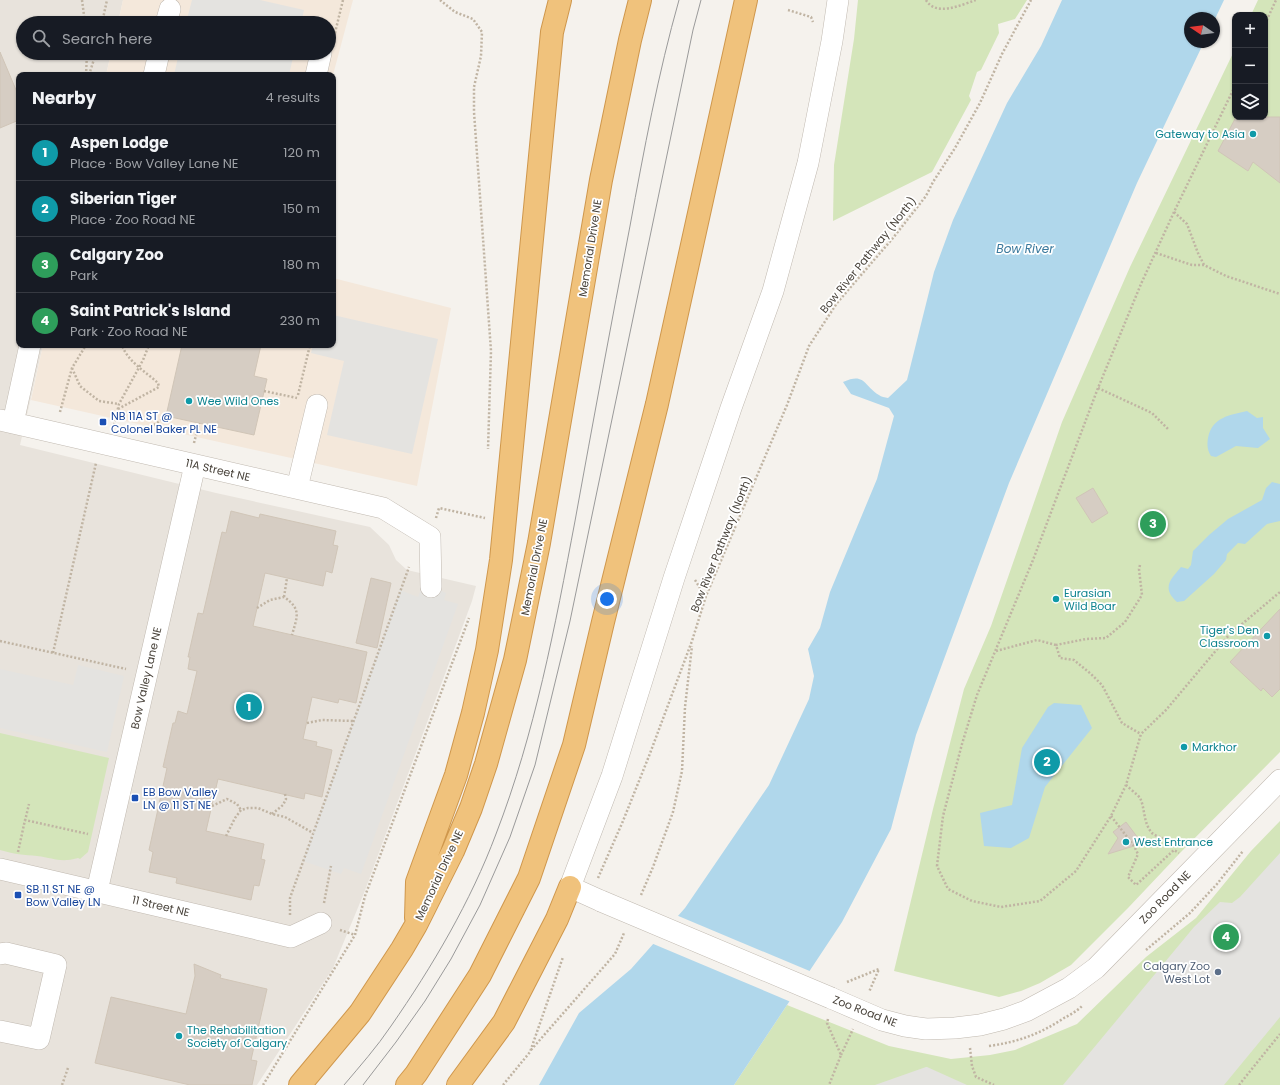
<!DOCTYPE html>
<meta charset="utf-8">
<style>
:root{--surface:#171b24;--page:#20242c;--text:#f1f3f6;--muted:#9ea1a6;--line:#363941;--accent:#8c9099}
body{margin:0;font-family:Poppins,sans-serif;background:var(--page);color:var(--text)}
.controls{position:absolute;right:12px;top:12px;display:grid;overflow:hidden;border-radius:8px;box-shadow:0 1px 3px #0004}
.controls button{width:36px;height:36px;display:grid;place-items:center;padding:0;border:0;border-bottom:1px solid var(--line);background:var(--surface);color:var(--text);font:20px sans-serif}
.compass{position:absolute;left:1184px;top:12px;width:36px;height:36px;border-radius:50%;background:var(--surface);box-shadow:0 1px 3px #0004;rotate:283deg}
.you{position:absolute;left:607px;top:599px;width:14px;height:14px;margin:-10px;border:3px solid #fff;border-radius:50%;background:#1a73e8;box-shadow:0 0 0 6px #1a73e833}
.badge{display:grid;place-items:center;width:26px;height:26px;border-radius:50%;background:var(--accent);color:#fff;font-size:13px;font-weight:700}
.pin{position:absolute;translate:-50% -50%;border:2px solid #fff;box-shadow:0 1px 4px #0006}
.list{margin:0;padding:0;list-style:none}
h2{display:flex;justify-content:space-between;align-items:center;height:52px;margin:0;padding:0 16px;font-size:17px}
h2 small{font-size:13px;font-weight:400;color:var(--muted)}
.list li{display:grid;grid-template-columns:26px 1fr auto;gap:12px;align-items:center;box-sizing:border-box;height:56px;padding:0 16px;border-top:1px solid var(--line)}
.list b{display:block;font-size:15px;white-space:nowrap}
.list p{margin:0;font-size:13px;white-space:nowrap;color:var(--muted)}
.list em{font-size:13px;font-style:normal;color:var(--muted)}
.icon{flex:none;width:22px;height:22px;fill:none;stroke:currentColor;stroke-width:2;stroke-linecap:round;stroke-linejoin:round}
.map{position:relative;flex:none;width:1280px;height:1085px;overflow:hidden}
.search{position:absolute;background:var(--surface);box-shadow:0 1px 3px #0004;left:16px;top:16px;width:320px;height:44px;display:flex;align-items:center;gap:10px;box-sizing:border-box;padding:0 14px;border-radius:22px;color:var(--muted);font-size:15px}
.panel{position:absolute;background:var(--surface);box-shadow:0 1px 3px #0004;left:16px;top:72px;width:320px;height:276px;border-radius:8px}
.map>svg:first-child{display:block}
.residential{fill:#e8e3dc}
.commercial{fill:#f4e8db}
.green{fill:#d4e5ba}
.parking{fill:#e4e3e0}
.water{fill:#b0d7eb}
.pier{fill:#f5f2ed}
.building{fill:#d6cdc3;stroke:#d0c5b7}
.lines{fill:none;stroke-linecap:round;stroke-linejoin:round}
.minor-casing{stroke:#c0b9b0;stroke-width:22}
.highway-casing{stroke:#cf974c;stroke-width:24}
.path{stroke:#c0b4a3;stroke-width:2.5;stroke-dasharray:2 2;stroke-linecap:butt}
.minor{stroke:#fff;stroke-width:21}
.highway{stroke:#f0c27c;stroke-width:22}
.tram{stroke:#9a9a9a;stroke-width:1}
.minor-bridge-casing{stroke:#c0b9b0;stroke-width:22;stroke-linecap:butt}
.minor-bridge{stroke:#fff;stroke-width:21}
.culture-dot{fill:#0f9aa8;stroke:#fff;stroke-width:1.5}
.transit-dot{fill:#1a4fb4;stroke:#fff;stroke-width:1.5}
.service-dot{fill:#5c6f8a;stroke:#fff;stroke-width:1.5}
.labels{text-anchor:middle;stroke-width:3.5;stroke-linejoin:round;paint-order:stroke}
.culture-label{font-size:11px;fill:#0d838f;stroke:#fff;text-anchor:start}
.street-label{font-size:11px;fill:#49433b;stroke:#fff}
.transit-label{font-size:11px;fill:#164399;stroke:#fff;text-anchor:start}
.service-label{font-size:11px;fill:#4e5e75;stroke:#fff;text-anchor:end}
.water-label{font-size:12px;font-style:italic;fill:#39789c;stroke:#fff}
</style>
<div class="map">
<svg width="1280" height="1085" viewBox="0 0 1280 1085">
<rect width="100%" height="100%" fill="#f5f2ed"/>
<!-- residential -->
<path class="residential" d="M 0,0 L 123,0 L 118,23 L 23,23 L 23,53 L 111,53 L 106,75 L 19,75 L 19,345 L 43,345 L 20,445 L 216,493 L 370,527 L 389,545 L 396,560 L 407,570 L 476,586 L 472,601 L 364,893 L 333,968 L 257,1085 L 0,1085 Z"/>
<!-- commercial -->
<path class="commercial" d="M 123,0 L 353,0 L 333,75 L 106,75 L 111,53 L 329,53 L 329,23 L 118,23 Z
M 333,278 L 451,308 L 417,486 L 31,400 L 43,345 L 333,345 Z"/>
<!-- green -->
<path class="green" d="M 858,0 L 1027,0 L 1015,19 L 998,24 L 999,33 L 981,70 L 977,72 L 969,96 L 971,100 L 932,172 L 833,221 L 834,165 L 854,39 Z
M 1258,0 L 1280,0 L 1280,752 L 1180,853 L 1128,908 L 1071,965 L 1040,983 L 1021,991 L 999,997 L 894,971 L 933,809 L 964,689 L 991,626 L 1062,422 L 1130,267 L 1235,49 L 1235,117 L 1265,117 L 1265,15 L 1251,15 Z
M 0,733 L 109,758 L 88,852 L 80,859 L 78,858 C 60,863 54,858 37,856 C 25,855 13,854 0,850 Z
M 1280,821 L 1280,1085 L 734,1085 L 787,1005 L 889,1046 L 951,1059 L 990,1055 L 1015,1050 L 1077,1024 L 1146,957 L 1196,918 L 1251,851 Z"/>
<!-- parking -->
<path class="parking" d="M 192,0 L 260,0 L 304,10 L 301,23 L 186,23 Z
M 179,53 L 294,53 L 289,75 L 174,75 Z
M 333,315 L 438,339 L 412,454 L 327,435 L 344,361 L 311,353 L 313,345 L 333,345 Z
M 423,584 L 446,593 L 444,600 L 458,604 L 361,874 L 344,868 L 341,874 L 303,861 L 400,590 L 418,597 Z
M 78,665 L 124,676 L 107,752 L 0,728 L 0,669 L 73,685 Z
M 1280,853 L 1280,1017 L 1224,1085 L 1063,1085 L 1194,927 L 1220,902 L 1232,903 L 1240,897 Z
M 927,1067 L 967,1085 L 875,1085 L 926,1067 Z"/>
<!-- water -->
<path class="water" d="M 1062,0 L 1224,0 L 1214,21 L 1214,18 L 1190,18 L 1190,42 L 1204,42 L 1137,183 L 1009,483 L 916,735 L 891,829 L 842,922 L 734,1085 L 539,1085 L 579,1013 L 631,969 L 685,908 L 769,785 L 809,699 L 814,676 L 808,649 L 820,628 L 830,592 L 877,479 L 894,416 L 889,408 L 851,394 L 843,382 C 865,372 863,385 879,395 C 881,397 885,397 888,398 L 907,380 L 934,272 L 953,220 L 1007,103 L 1041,46 Z
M 1247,411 L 1257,418 L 1263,417 L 1263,428 L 1270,439 L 1258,448 L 1236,446 L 1216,457 L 1211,456 C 1207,450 1207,444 1208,438 C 1212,417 1230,415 1247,411 Z
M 1272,482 L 1280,484 L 1280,521 L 1267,524 L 1245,544 L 1238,543 L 1227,554 L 1226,560 L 1214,574 L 1184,601 L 1177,602 C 1161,588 1171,579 1181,567 L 1188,569 L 1191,565 L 1193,551 L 1209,535 L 1228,519 L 1262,500 L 1266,488 Z
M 1054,703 L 1081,705 L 1092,728 L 1045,787 L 1029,838 L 1011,848 L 984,846 L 980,813 L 1012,805 L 1022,748 L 1048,707 Z"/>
<!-- pier -->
<path class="pier" d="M 676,915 L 812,972 L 791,1002 L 651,943 Z"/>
<!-- building -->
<path class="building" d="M 0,52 L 19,97 L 19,120 L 0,128 Z
M 1236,117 L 1280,117 L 1280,183 L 1253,162 L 1248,171 L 1218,151 Z
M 182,345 L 261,345 L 254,376 L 267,379 L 254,435 L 166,416 Z
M 1093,488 L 1108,513 L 1092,523 L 1076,498 Z
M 231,511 L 259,518 L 260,514 L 336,531 L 333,545 L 338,546 L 332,573 L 326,571 L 323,586 L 265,573 L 253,626 L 367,652 L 356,703 L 339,699 L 338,703 L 312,697 L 303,739 L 317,742 L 316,746 L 332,750 L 322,797 L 305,793 L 304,799 L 218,779 L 206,831 L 264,844 L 261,859 L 265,860 L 259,886 L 254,885 L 251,900 L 176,883 L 177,878 L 149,872 L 153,852 L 149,850 L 167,768 L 163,767 L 173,723 L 175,723 L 178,711 L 187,714 L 197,671 L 188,669 L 190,657 L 188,657 L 198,613 L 203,614 L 222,532 L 226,533 Z
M 371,578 L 391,583 L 377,648 L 356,643 Z
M 1280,609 L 1280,689 L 1272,697 L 1263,688 L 1261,691 L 1230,662 Z
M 1126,822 L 1138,838 L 1134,846 L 1108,854 L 1118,838 L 1113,832 Z
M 194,964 L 221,975 L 220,978 L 267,989 L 251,1060 L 257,1061 L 252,1085 L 190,1085 L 95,1063 L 111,997 L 186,1014 L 195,976 Z"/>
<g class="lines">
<defs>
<path id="minor" d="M 166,23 L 170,9
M 154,75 L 159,53
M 316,75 L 321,53
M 0,420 L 383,508 L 430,537 L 431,587
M 13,423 L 30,345
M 297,488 L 317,405
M 0,869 L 291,937 L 321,923
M 97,891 L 195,465
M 601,901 L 570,887 L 612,776 L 674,578 L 731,408 L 773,291 L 808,163 L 832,41 L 838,0
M 0,954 L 6,953 L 56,965 L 39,1039 L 0,1031
M 831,998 L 882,1020 L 905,1026 L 926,1029 L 955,1028 L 980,1025 L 1004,1019 L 1026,1011 L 1069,988 L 1096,968 L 1280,780"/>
<path id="highway" d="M 416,918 L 417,882 L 456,775 L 473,713 L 487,650 L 501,560 L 552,32 L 560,0
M 300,1085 L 360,1013 L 402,949 L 416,925 L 453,851 L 471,808 L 486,764 L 515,660 L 539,543 L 601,180 L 630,40 L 640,0
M 407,1085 L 416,1074 L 480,975 L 529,878 L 574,745 L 603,622 L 657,404 L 746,0
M 458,1085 L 504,1022 L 557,919 L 570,887"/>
</defs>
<!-- minor casing -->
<use href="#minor" class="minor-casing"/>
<!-- highway casing -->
<use href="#highway" class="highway-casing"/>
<!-- path -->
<path class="path" d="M 82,0 L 85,23
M 440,0 L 455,12 L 473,19 L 482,32 L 481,56 L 474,87 L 474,112 L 491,351 L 488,449
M 926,0 C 936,17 961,5 976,0
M 788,10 L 811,17 L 813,22
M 102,23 L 107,0
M 1265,24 L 1276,0
M 334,37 L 343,0
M 86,75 L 87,53
M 89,75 L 96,53
M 1235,86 L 1174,212 L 1141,284 L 1098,388 L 1033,560 L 977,695 L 962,744 L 943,816 L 937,866 L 948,889 L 972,901 L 1001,907 L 1040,901 L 1076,871 L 1111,816 L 1126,785 L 1141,734 L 1166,710 L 1229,635 L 1280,592
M 1174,212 L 1187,224 L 1198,253 L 1204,265
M 1156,253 L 1192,265 L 1204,265 L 1226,276 L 1280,294
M 72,368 L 80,386 L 99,401 L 119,404
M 1098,388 L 1152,413 L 1168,429
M 264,391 L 297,398
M 298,395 L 310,345
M 118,409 L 159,387 L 158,383 C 146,372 127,361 122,345
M 60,412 L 72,368 L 86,345
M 114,425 L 119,404 L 143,360 L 149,345
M 144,432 L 164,418
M 194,443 L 199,423
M 436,518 L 439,508 L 485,518
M 1140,565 L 1139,569 L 1142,595 L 1125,622 L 1106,638 L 1086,639 L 1056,645 L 1060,658 L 1074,660 L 1091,674 L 1102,685 L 1122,723 L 1141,734
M 695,580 L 705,596
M 284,597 L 287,578
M 257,608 L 270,600 L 284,597 C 302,609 297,617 292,635
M 0,641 L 126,669
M 996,651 L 1037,640 L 1056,645
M 53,653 L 96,463
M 307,723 L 322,720 L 353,721
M 1126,785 C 1130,789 1137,794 1140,798 C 1145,807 1143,823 1152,833 C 1157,838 1179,842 1187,846
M 212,806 L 227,799 L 237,804 L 241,810
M 272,814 L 283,805 L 286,799 L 285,794
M 1111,816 L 1134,846 L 1138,854 L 1128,877 L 1136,885 L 1174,850 L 1179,853
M 25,821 L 29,804
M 226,836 L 235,818 L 241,810 L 248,808 L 258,808 L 272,814 L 285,817 L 313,833
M 18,852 L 25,820 L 88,834
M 598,878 L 623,821 L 649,756 L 692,641 L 706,596 L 787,405 L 809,346 L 837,303 L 893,238 L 926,196 L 933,182 L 955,148 L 980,103 L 1002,54 L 1031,0
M 641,895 L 653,867 L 673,812 L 682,771 L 685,707 L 692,646
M 324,903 L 331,866
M 290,915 L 290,898 L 409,567
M 340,930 L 355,935
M 1146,950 L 1190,913 L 1217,884 L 1243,851
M 847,982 L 879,969 L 869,992
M 828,1019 L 827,1023 L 841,1055 L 829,1085
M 989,1046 C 1018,1042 1040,1034 1064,1018 C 1070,1015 1077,1011 1082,1006
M 970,1048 L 972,1066 L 976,1077 L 994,1085
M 531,1050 L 615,954 L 624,933
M 841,1055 L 853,1029
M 62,1085 L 68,1068
M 263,1085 L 355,935 L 365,896 L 469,618
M 503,1085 L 530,1052 L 563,957
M 1239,1085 L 1280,1034"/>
<!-- minor -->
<use href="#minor" class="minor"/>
<!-- highway -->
<use href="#highway" class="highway"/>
<!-- tram -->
<path class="tram" d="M 344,1085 C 360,1066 377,1047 391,1026 C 432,967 471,901 496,834 C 535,733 555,627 575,521 C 593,422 611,324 630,226 C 644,150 658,74 679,0
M 363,1085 L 396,1042 L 425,1001 L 451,959 L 480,905 L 510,837 L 535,765 L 570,621 L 693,30 L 701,0"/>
<defs>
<path id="minor-bridge" d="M 601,901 L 831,998"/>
</defs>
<!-- minor-bridge casing -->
<use href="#minor-bridge" class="minor-bridge-casing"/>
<!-- minor-bridge -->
<use href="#minor-bridge" class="minor-bridge"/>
</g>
<!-- markers -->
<g class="culture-dot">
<circle cx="1253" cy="134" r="4"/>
<circle cx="189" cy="401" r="4"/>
<circle cx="1056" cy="599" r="4"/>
<circle cx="1267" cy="636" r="4"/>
<circle cx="1184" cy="747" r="4"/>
<circle cx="1126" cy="842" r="4"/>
<circle cx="179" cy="1036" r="4"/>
</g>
<g class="transit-dot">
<rect x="99" y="418" width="8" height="8" rx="2"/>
<rect x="131" y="794" width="8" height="8" rx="2"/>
<rect x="14" y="891" width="8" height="8" rx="2"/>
</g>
<circle class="service-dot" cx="1218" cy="972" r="4"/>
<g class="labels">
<!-- culture labels -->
<g class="culture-label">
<text x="1245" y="138" text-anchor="end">Gateway to Asia</text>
<text x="197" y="405">Wee Wild Ones</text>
<text x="1064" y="597">Eurasian<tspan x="1064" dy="13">Wild Boar</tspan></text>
<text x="1259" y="634" text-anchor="end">Tiger's Den<tspan x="1259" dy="13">Classroom</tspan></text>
<text x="1192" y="751">Markhor</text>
<text x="1134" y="846">West Entrance</text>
<text x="187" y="1034">The Rehabilitation<tspan x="187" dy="13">Society of Calgary</tspan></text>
</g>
<!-- street labels -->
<g class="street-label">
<text transform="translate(590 248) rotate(-81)" y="4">Memorial Drive NE</text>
<text transform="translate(868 255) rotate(-51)" y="4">Bow River Pathway (North)</text>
<text transform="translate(218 470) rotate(13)" y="4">11A Street NE</text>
<text transform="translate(721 544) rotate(-68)" y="4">Bow River Pathway (North)</text>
<text transform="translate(534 567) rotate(-79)" y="4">Memorial Drive NE</text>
<text transform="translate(146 678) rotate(-77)" y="4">Bow Valley Lane NE</text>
<text transform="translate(439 875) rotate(-65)" y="4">Memorial Drive NE</text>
<text transform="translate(1165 897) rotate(-46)" y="4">Zoo Road NE</text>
<text transform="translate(161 906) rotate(13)" y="4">11 Street NE</text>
<text transform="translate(865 1011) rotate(21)" y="4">Zoo Road NE</text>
</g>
<!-- transit labels -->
<g class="transit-label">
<text x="111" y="420">NB 11A ST @<tspan x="111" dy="13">Colonel Baker PL NE</tspan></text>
<text x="143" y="796">EB Bow Valley<tspan x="143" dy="13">LN @ 11 ST NE</tspan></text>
<text x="26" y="893">SB 11 ST NE @<tspan x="26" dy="13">Bow Valley LN</tspan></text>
</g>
<!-- service labels -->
<g class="service-label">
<text x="1210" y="970">Calgary Zoo<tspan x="1210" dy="13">West Lot</tspan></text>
</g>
<!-- water labels -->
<g class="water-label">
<text x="1025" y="253">Bow River</text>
</g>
</g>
</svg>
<div class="controls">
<button>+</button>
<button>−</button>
<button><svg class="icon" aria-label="layers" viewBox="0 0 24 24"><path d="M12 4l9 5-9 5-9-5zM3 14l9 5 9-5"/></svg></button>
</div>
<svg class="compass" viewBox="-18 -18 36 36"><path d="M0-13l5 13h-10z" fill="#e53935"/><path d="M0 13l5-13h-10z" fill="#9ea1a6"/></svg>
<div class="you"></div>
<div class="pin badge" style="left:249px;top:707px;background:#0f9aa8">1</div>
<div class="pin badge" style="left:1047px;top:762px;background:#0f9aa8">2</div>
<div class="pin badge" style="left:1153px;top:524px;background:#2e9e5b">3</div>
<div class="pin badge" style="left:1226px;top:937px;background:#2e9e5b">4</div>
<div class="search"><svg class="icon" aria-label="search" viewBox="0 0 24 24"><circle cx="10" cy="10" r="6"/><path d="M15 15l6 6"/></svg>Search here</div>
<section class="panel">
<h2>Nearby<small>4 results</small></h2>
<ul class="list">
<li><span class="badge" style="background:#0f9aa8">1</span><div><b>Aspen Lodge</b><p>Place · Bow Valley Lane NE</p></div><em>120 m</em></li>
<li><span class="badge" style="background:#0f9aa8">2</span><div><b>Siberian Tiger</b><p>Place · Zoo Road NE</p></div><em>150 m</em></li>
<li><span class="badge" style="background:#2e9e5b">3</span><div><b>Calgary Zoo</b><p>Park</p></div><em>180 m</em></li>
<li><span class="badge" style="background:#2e9e5b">4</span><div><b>Saint Patrick's Island</b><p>Park · Zoo Road NE</p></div><em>230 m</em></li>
</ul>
</section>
</div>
